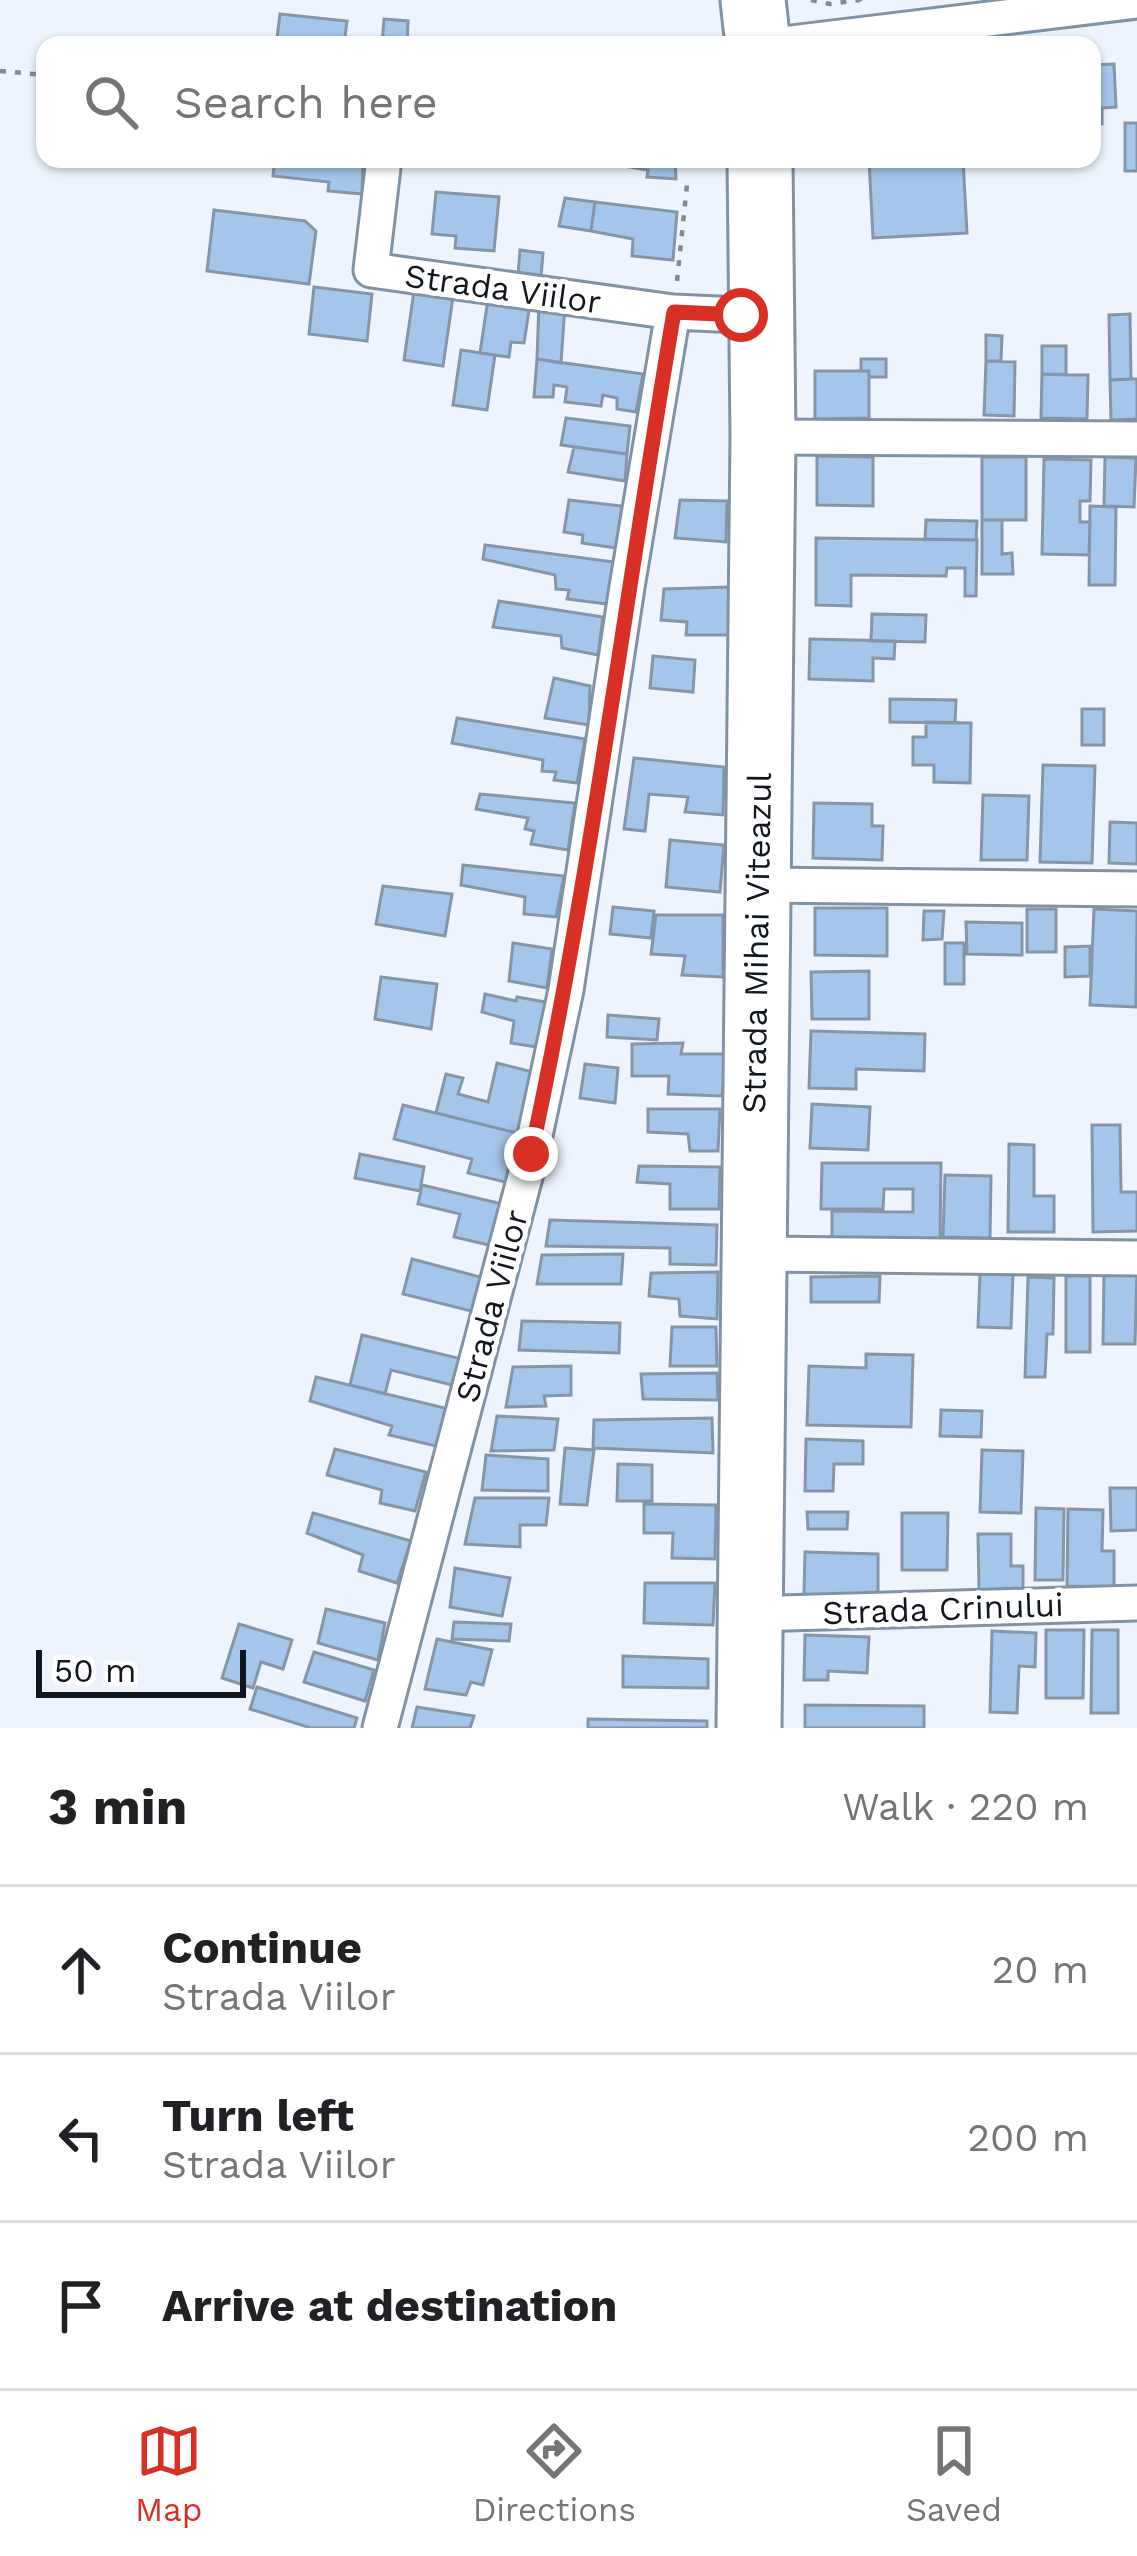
<!DOCTYPE html>
<meta charset="utf-8">
<style>
:root{--surface:#fff;--page:#f6f6f6;--text:#202124;--muted:#757577;--line:#e0e0e0;--accent:#d93025}
body{margin:0;font-family:"Work Sans",sans-serif;background:var(--page);color:var(--text)}
.scale{position:absolute;left:36px;bottom:30px;width:210px;box-sizing:border-box;padding-left:12px;border:6px solid #11171e;border-top:0;font-size:33px;line-height:42px;white-space:nowrap;color:#11171e;-webkit-text-stroke:9px #fff;paint-order:stroke}
.stop{position:absolute;width:36px;height:36px;margin:-27px;border:9px solid #d93025;border-radius:50%;background:#fff}
.stop.end{background:#d93025;border-color:#fff;box-shadow:0 3px 12px #0008}
.list{margin:0;padding:0;list-style:none}
h2{display:flex;justify-content:space-between;align-items:center;height:156px;margin:0;padding:0 48px;font-size:51px}
h2 small{font-size:39px;font-weight:400;color:var(--muted)}
.list li{display:grid;grid-template-columns:78px 1fr auto;gap:36px;align-items:center;box-sizing:border-box;height:168px;padding:0 48px;border-top:3px solid var(--line)}
.list b{display:block;font-size:45px;white-space:nowrap}
.list p{margin:0;font-size:39px;white-space:nowrap;color:var(--muted)}
.list em{font-size:39px;font-style:normal;color:var(--muted)}
.icon{flex:none;width:66px;height:66px;fill:none;stroke:currentColor;stroke-width:2;stroke-linecap:round;stroke-linejoin:round}
.map{position:relative;flex:none;width:1137px;height:1728px;overflow:hidden}
.search{position:absolute;background:var(--surface);box-shadow:0 3px 9px #0004;left:36px;right:36px;top:36px;height:132px;display:flex;align-items:center;gap:30px;box-sizing:border-box;padding:0 42px;border-radius:24px;color:var(--muted);font-size:45px}
.sheet{height:660px;background:var(--surface)}
nav{display:flex;justify-content:space-around;align-items:center;box-sizing:border-box;height:168px;border-top:3px solid var(--line);background:var(--surface);font-size:33px;color:var(--muted)}
nav a{display:grid;justify-items:center;gap:6px}
nav .on{color:var(--accent)}
.map>svg:first-child{display:block}
.building{fill:#a4c6eb;stroke:#8596a9;stroke-width:3}
.lines{fill:none;stroke-linecap:round;stroke-linejoin:round}
.street-casing{stroke:#8192a5;stroke-width:39}
.highway-casing{stroke:#8192a5;stroke-width:69}
.path{stroke:#848a92;stroke-width:4.5;stroke-dasharray:6 9;stroke-linecap:butt}
.street{stroke:#fff;stroke-width:33}
.highway{stroke:#fff;stroke-width:63}
.route{stroke:#d93025;stroke-width:15}
.labels{text-anchor:middle;stroke-width:10;stroke-linejoin:round;paint-order:stroke}
.street-label{font-size:33px;fill:#11171e;stroke:#fff}
</style>
<div class="map">
<svg width="1137" height="1728" viewBox="0 0 1137 1728">
<rect width="100%" height="100%" fill="#edf4fd"/>
<!-- building -->
<path class="building" d="M 280,14 L 347,21 L 344,45 L 289,45 L 290,39 L 277,38 Z
M 384,19 L 408,21 L 407,45 L 382,45 Z
M 1114,64 L 1116,107 L 1102,108 L 1102,124 L 1092,124 L 1092,65 Z
M 1125,123 L 1137,123 L 1137,171 L 1125,171 Z
M 275,159 L 363,159 L 362,194 L 328,191 L 329,182 L 273,176 Z
M 613,159 L 675,159 L 676,179 L 647,177 L 648,170 L 618,165 Z
M 869,159 L 963,159 L 967,233 L 873,238 Z
M 436,192 L 499,197 L 494,251 L 455,248 L 456,236 L 432,234 Z
M 565,198 L 595,202 L 591,231 L 559,226 Z
M 595,202 L 677,212 L 673,260 L 632,256 L 633,239 L 591,231 Z
M 214,210 L 305,221 L 316,231 L 309,284 L 207,271 Z
M 520,250 L 543,253 L 541,277 L 518,275 Z
M 314,287 L 372,294 L 367,341 L 309,334 Z
M 414,291 L 453,297 L 443,366 L 404,360 Z
M 488,299 L 530,304 L 524,343 L 511,342 L 509,357 L 480,353 Z
M 539,303 L 565,305 L 561,363 L 537,359 Z
M 1130,314 L 1131,379 L 1110,380 L 1109,315 Z
M 986,335 L 1002,336 L 1001,361 L 986,361 Z
M 1042,346 L 1066,346 L 1066,375 L 1042,374 Z
M 461,350 L 495,355 L 487,410 L 453,405 Z
M 537,359 L 643,374 L 636,412 L 617,409 L 617,398 L 603,395 L 601,406 L 565,402 L 567,387 L 554,385 L 553,397 L 534,397 Z
M 861,359 L 886,359 L 886,377 L 869,377 L 869,371 L 861,371 Z
M 986,361 L 1015,362 L 1014,416 L 984,415 Z
M 815,371 L 869,371 L 869,418 L 815,419 Z
M 1042,374 L 1088,375 L 1087,419 L 1041,418 Z
M 1131,379 L 1137,379 L 1137,419 L 1111,420 L 1110,380 Z
M 566,418 L 630,426 L 627,454 L 561,445 Z
M 574,447 L 627,454 L 625,481 L 568,472 Z
M 817,456 L 873,457 L 873,506 L 817,505 Z
M 982,457 L 1026,457 L 1026,520 L 982,520 Z
M 1105,457 L 1136,458 L 1134,507 L 1104,506 Z
M 1044,459 L 1091,460 L 1090,501 L 1080,501 L 1080,522 L 1090,522 L 1089,555 L 1042,554 Z
M 569,500 L 622,506 L 616,548 L 582,543 L 583,535 L 564,532 Z
M 680,500 L 727,501 L 726,542 L 675,538 Z
M 1090,506 L 1116,507 L 1115,585 L 1089,585 Z
M 926,520 L 977,521 L 976,540 L 925,539 Z
M 982,520 L 1002,520 L 1002,554 L 1012,553 L 1013,574 L 982,574 Z
M 816,538 L 977,540 L 976,596 L 965,596 L 965,568 L 947,568 L 946,576 L 851,575 L 851,606 L 816,605 Z
M 485,545 L 614,562 L 607,604 L 567,599 L 569,590 L 556,589 L 555,575 L 483,559 Z
M 729,587 L 731,635 L 686,635 L 687,622 L 661,620 L 664,589 Z
M 499,601 L 603,617 L 598,655 L 562,648 L 561,636 L 493,627 Z
M 872,614 L 926,615 L 925,642 L 871,641 Z
M 810,639 L 895,641 L 894,659 L 873,658 L 873,681 L 809,679 Z
M 653,656 L 695,660 L 693,692 L 650,688 Z
M 554,678 L 590,686 L 589,725 L 545,718 Z
M 890,699 L 956,700 L 955,723 L 890,722 Z
M 1082,709 L 1104,709 L 1104,745 L 1082,745 Z
M 457,718 L 585,739 L 577,783 L 554,780 L 556,772 L 542,771 L 543,760 L 452,743 Z
M 926,722 L 971,723 L 970,783 L 934,782 L 934,765 L 913,765 L 913,737 L 926,737 Z
M 634,758 L 724,767 L 723,815 L 685,812 L 688,797 L 649,794 L 645,831 L 624,829 Z
M 1043,765 L 1095,766 L 1092,863 L 1040,862 Z
M 480,794 L 575,803 L 568,850 L 531,844 L 534,831 L 525,829 L 528,818 L 476,809 Z
M 983,795 L 1029,796 L 1027,860 L 981,860 Z
M 814,803 L 872,804 L 872,826 L 883,826 L 882,860 L 813,858 Z
M 1110,822 L 1137,823 L 1137,864 L 1109,863 Z
M 670,840 L 724,845 L 720,892 L 666,887 Z
M 463,865 L 564,876 L 556,917 L 524,914 L 525,897 L 461,885 Z
M 383,886 L 452,894 L 445,936 L 376,924 Z
M 613,907 L 654,911 L 651,938 L 610,934 Z
M 815,908 L 887,908 L 887,956 L 815,955 Z
M 1027,909 L 1056,909 L 1056,952 L 1027,952 Z
M 1094,909 L 1137,911 L 1136,1007 L 1090,1005 Z
M 924,911 L 944,911 L 942,939 L 923,940 Z
M 656,915 L 723,915 L 723,977 L 682,975 L 685,956 L 651,954 Z
M 966,922 L 1022,923 L 1022,955 L 967,954 Z
M 513,943 L 552,949 L 547,988 L 509,981 Z
M 945,943 L 964,943 L 964,984 L 945,984 Z
M 1090,946 L 1090,976 L 1065,977 L 1065,947 Z
M 869,971 L 869,1019 L 812,1019 L 811,972 Z
M 381,977 L 437,984 L 431,1029 L 375,1019 Z
M 485,994 L 516,1001 L 517,997 L 551,1003 L 543,1048 L 511,1043 L 514,1021 L 482,1012 Z
M 608,1015 L 659,1019 L 657,1040 L 607,1037 Z
M 811,1031 L 925,1034 L 924,1071 L 856,1069 L 856,1089 L 809,1088 Z
M 683,1043 L 681,1054 L 727,1054 L 722,1096 L 668,1094 L 669,1076 L 632,1076 L 632,1044 Z
M 497,1063 L 541,1074 L 525,1135 L 436,1113 L 446,1074 L 463,1078 L 458,1094 L 488,1102 Z
M 585,1064 L 618,1068 L 615,1103 L 580,1098 Z
M 812,1104 L 870,1107 L 868,1150 L 810,1148 Z
M 403,1105 L 525,1135 L 513,1184 L 468,1173 L 472,1159 L 394,1139 Z
M 648,1109 L 720,1109 L 718,1151 L 690,1151 L 688,1134 L 648,1132 Z
M 1092,1125 L 1120,1125 L 1121,1192 L 1137,1192 L 1137,1231 L 1093,1232 Z
M 1009,1144 L 1034,1145 L 1034,1196 L 1054,1196 L 1054,1232 L 1008,1232 Z
M 360,1154 L 424,1167 L 420,1191 L 355,1178 Z
M 822,1163 L 941,1163 L 940,1240 L 832,1239 L 832,1211 L 913,1212 L 913,1189 L 884,1189 L 883,1209 L 821,1209 Z
M 639,1166 L 720,1167 L 719,1209 L 670,1209 L 670,1184 L 637,1182 Z
M 945,1175 L 991,1176 L 990,1238 L 943,1237 Z
M 422,1185 L 507,1205 L 497,1247 L 454,1237 L 460,1214 L 418,1204 Z
M 550,1220 L 717,1225 L 716,1265 L 670,1264 L 670,1248 L 546,1246 Z
M 623,1254 L 621,1284 L 537,1284 L 542,1255 Z
M 412,1259 L 484,1278 L 475,1312 L 403,1294 Z
M 718,1272 L 717,1319 L 680,1316 L 679,1299 L 649,1296 L 651,1273 Z
M 1104,1272 L 1137,1272 L 1135,1344 L 1103,1344 Z
M 980,1273 L 1013,1274 L 1011,1328 L 978,1327 Z
M 880,1276 L 879,1302 L 811,1302 L 811,1277 Z
M 1066,1276 L 1090,1276 L 1090,1352 L 1066,1352 Z
M 1028,1277 L 1054,1278 L 1053,1334 L 1047,1334 L 1045,1377 L 1025,1377 Z
M 522,1321 L 620,1323 L 619,1353 L 519,1350 Z
M 672,1327 L 716,1327 L 717,1366 L 670,1366 Z
M 362,1335 L 462,1359 L 456,1386 L 391,1370 L 385,1394 L 350,1385 Z
M 866,1354 L 913,1355 L 911,1427 L 807,1425 L 809,1366 L 866,1368 Z
M 571,1366 L 571,1395 L 544,1396 L 546,1406 L 506,1407 L 513,1367 Z
M 717,1373 L 718,1400 L 643,1399 L 641,1374 Z
M 316,1377 L 449,1409 L 440,1447 L 389,1435 L 392,1426 L 310,1401 Z
M 941,1410 L 982,1411 L 981,1437 L 940,1436 Z
M 497,1416 L 558,1419 L 554,1450 L 491,1451 Z
M 712,1418 L 713,1453 L 593,1448 L 594,1420 Z
M 806,1439 L 863,1441 L 863,1464 L 834,1464 L 833,1491 L 805,1491 Z
M 565,1448 L 594,1450 L 587,1505 L 560,1504 Z
M 335,1449 L 426,1472 L 415,1511 L 380,1503 L 382,1490 L 327,1475 Z
M 982,1450 L 1023,1451 L 1021,1513 L 980,1512 Z
M 486,1455 L 548,1459 L 548,1491 L 482,1490 Z
M 618,1464 L 652,1465 L 652,1501 L 617,1501 Z
M 1110,1488 L 1137,1488 L 1137,1530 L 1111,1531 Z
M 475,1498 L 549,1498 L 546,1525 L 520,1525 L 520,1547 L 465,1544 Z
M 644,1504 L 716,1505 L 715,1559 L 672,1558 L 673,1533 L 644,1533 Z
M 1036,1508 L 1064,1509 L 1063,1580 L 1035,1580 Z
M 1068,1509 L 1103,1510 L 1102,1551 L 1114,1551 L 1114,1587 L 1067,1586 Z
M 807,1512 L 848,1512 L 847,1529 L 808,1529 Z
M 313,1513 L 411,1541 L 397,1583 L 359,1571 L 363,1555 L 307,1533 Z
M 902,1513 L 948,1513 L 947,1570 L 902,1570 Z
M 978,1534 L 1011,1534 L 1011,1566 L 1023,1566 L 1023,1589 L 979,1590 Z
M 805,1552 L 878,1554 L 878,1595 L 804,1595 Z
M 455,1568 L 510,1578 L 502,1616 L 450,1607 Z
M 645,1583 L 715,1583 L 713,1625 L 644,1623 Z
M 326,1609 L 385,1623 L 378,1660 L 318,1643 Z
M 454,1622 L 511,1624 L 509,1641 L 452,1639 Z
M 239,1624 L 292,1640 L 283,1669 L 261,1662 L 253,1688 L 222,1678 Z
M 1046,1630 L 1084,1630 L 1083,1698 L 1046,1698 Z
M 1092,1630 L 1118,1630 L 1118,1713 L 1091,1713 Z
M 992,1631 L 1036,1633 L 1035,1667 L 1019,1666 L 1017,1713 L 990,1712 Z
M 805,1635 L 869,1637 L 867,1673 L 828,1671 L 828,1680 L 804,1680 Z
M 437,1639 L 492,1650 L 483,1685 L 471,1682 L 466,1695 L 425,1689 Z
M 314,1652 L 374,1670 L 365,1701 L 304,1682 Z
M 623,1656 L 708,1659 L 708,1688 L 623,1687 Z
M 257,1687 L 357,1718 L 354,1728 L 311,1728 L 250,1709 Z
M 805,1705 L 924,1706 L 924,1728 L 805,1728 Z
M 417,1707 L 474,1716 L 470,1728 L 412,1728 Z
M 588,1719 L 707,1721 L 707,1728 L 588,1728 Z"/>
<g class="lines">
<defs>
<path id="street" d="M 775,45 L 1137,1
M 384,159 L 371,270 L 673,312
M 763,437 L 1137,439
M 757,885 L 1137,889
M 752,1254 L 1137,1258
M 749,1614 L 1137,1603
M 380,1728 L 531,1154 L 566,990 L 627,587 L 673,312 L 762,316"/>
<path id="highway" d="M 753,0 L 758,45
M 749,1728 L 763,437 L 760,159"/>
</defs>
<!-- street casing -->
<use href="#street" class="street-casing"/>
<!-- highway casing -->
<use href="#highway" class="highway-casing"/>
<!-- path -->
<path class="path" d="M 811,0 L 830,4 L 860,0 L 860,6
M 0,71 L 45,75
M 677,281 L 687,185"/>
<!-- street -->
<use href="#street" class="street"/>
<!-- highway -->
<use href="#highway" class="highway"/>
</g>
<g class="lines">
<!-- route -->
<path class="route" d="M 531,1154 C 591,876 626,592 674,312 L 741,315"/>
</g>
<g class="labels">
<!-- street labels -->
<g class="street-label">
<text transform="translate(503 288) rotate(8)" y="12">Strada Viilor</text>
<text transform="translate(756 943) rotate(-89)" y="12">Strada Mihai Viteazul</text>
<text transform="translate(491 1306) rotate(-75)" y="12">Strada Viilor</text>
<text transform="translate(943 1608) rotate(-2)" y="12">Strada Crinului</text>
</g>
</g>
</svg>
<div class="scale">50 m</div>
<div class="stop" style="left:741px;top:315px"></div>
<div class="stop end" style="left:531px;top:1154px"></div>
<div class="search"><svg class="icon" aria-label="search" viewBox="0 0 24 24"><circle cx="10" cy="10" r="6"/><path d="M15 15l6 6"/></svg>Search here</div>
</div>
<section class="sheet">
<h2>3 min<small>Walk · 220 m</small></h2>
<ul class="list">
<li><svg class="icon" aria-label="ahead" viewBox="0 0 24 24"><path d="M12 20V5M6 11l6-6 6 6"/></svg><div><b>Continue</b><p>Strada Viilor</p></div><em>20 m</em></li>
<li><svg class="icon" aria-label="left" viewBox="0 0 24 24"><path d="M17 20v-9H6M10 6l-5 5 5 5"/></svg><div><b>Turn left</b><p>Strada Viilor</p></div><em>200 m</em></li>
<li><svg class="icon" aria-label="arrive" viewBox="0 0 24 24"><path d="M6 21V4h12l-3 4 3 4H6"/></svg><div><b>Arrive at destination</b></div></li>
</ul>
</section>
<nav>
<a class="on"><svg class="icon" aria-label="map" viewBox="0 0 24 24"><path d="M3 6l6-2 6 2 6-2v14l-6 2-6-2-6 2zM9 4v14M15 6v14"/></svg>Map</a>
<a><svg class="icon" aria-label="directions" viewBox="0 0 24 24"><path d="M12 3l9 9-9 9-9-9zM9 14v-3h6M13 9l2 2-2 2"/></svg>Directions</a>
<a><svg class="icon" aria-label="saved" viewBox="0 0 24 24"><path d="M7 4h10v16l-5-4-5 4z"/></svg>Saved</a>
</nav>
